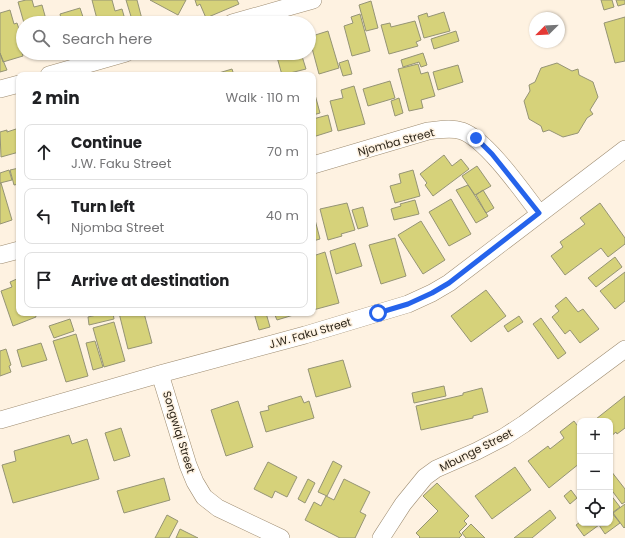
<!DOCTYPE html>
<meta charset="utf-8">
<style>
:root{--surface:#fff;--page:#f6f6f6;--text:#202124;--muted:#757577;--line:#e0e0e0}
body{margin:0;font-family:Poppins,sans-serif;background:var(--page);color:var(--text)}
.controls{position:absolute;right:12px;bottom:12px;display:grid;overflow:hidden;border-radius:8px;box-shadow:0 1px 3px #0004}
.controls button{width:36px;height:36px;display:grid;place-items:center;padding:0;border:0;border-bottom:1px solid var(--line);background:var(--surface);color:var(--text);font:20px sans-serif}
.compass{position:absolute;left:529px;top:12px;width:36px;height:36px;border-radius:50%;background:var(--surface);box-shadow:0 1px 3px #0004;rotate:246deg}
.stop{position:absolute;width:12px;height:12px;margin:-9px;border:3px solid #2563eb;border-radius:50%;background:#fff}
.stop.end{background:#2563eb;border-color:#fff;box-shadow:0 1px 4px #0008}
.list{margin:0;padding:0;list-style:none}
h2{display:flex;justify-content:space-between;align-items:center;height:52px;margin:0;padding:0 16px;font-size:17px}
h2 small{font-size:13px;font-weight:400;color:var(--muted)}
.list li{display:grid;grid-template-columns:26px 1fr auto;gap:12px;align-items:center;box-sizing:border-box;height:56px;margin:0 8px 8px;padding:0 8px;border:1px solid var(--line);border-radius:8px}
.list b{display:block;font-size:15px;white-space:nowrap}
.list p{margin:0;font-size:13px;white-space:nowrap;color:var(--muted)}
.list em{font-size:13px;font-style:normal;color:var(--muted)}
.icon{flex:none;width:22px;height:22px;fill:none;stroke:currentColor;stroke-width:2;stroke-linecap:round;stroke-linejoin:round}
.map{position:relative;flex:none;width:625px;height:538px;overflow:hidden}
.search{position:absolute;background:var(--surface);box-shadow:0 1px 3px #0004;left:16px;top:16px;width:300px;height:44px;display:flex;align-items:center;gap:10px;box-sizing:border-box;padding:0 14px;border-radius:22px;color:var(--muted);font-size:15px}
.panel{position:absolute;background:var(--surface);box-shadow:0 1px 3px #0004;left:16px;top:72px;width:300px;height:244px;border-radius:8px}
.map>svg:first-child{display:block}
.building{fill:#d6d27a;stroke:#959475}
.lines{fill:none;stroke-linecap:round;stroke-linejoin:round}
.minor-casing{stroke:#9e8c71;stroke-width:18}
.minor{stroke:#fff;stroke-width:17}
.route{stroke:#2563eb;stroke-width:5}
.labels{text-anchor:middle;stroke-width:3;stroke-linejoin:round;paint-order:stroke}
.street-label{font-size:11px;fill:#2d261b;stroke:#fef2e1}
</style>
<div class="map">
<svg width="625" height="538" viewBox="0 0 625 538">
<rect width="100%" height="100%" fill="#fef2e1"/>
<!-- building -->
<path class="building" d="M 26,0 L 32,0 L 34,7 L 42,5 L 47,23 L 24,23 L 18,2 Z
M 92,0 L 112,0 L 115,11 L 122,9 L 126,23 L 115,23 L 115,20 L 105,23 L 98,23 Z
M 126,0 L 137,0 L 143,23 L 133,23 Z
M 150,0 L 186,0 L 178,15 Z
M 195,0 L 237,0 L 239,4 L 206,18 L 200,4 L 197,6 Z
M 601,0 L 612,0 L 614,7 L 604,10 Z
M 616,0 L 625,0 L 625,4 L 618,6 Z
M 371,1 L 378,28 L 366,31 L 359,5 Z
M 80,8 L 85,23 L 62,23 L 60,14 Z
M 10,10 L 14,24 L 17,23 L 21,35 L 17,36 L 23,56 L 3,62 L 0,53 L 0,13 Z
M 444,12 L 450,31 L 424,38 L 418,16 L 427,13 L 428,17 Z
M 360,14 L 370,51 L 352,56 L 344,26 L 353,23 L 351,17 Z
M 625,17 L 625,61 L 615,63 L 604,23 Z
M 415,21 L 421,40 L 416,42 L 418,46 L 389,54 L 381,25 L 390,23 L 391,27 Z
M 328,31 L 339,68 L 319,74 L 309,37 Z
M 456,31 L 459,41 L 434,49 L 431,39 Z
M 0,53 L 7,70 L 0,72 Z
M 293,53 L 301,53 L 306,69 L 282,75 L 277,57 Z
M 423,53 L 427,65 L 421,67 L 419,62 L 403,67 L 401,60 Z
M 348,60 L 352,74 L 343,76 L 339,63 Z
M 557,63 L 572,71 L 578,69 L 579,75 L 593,82 L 598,97 L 590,110 L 593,114 L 587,118 L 578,133 L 563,137 L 549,130 L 543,132 L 541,126 L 529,119 L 524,101 L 530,91 L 529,85 L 535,82 L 541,68 Z
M 418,64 L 421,74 L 428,72 L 435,96 L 421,100 L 423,108 L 409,111 L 398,69 Z
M 458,65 L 463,82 L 438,90 L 433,72 Z
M 232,69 L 234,75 L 212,75 Z
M 390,81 L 395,98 L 368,106 L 363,89 Z
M 354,86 L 365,124 L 338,131 L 330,101 L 343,98 L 341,90 Z
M 313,91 L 314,91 L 320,113 L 313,115 Z
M 399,98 L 403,113 L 395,116 L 391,101 Z
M 328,115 L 332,131 L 313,137 L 313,119 Z
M 19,128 L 19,152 L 1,157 L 0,132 L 7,130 L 7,132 Z
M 444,155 L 452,166 L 461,159 L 469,169 L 433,196 L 425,185 L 427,183 L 420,174 Z
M 477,166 L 491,186 L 475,195 L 462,176 Z
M 19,168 L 19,184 L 14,185 L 10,170 Z
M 9,170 L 12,180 L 0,183 L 0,173 Z
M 413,170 L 420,196 L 395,203 L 390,186 L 401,183 L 399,174 Z
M 1,183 L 12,220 L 0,224 L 0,184 Z
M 468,185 L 488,216 L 476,223 L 456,190 Z
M 483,190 L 494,208 L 486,213 L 476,195 Z
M 451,199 L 471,234 L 449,246 L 429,212 Z
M 415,200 L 419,214 L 394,220 L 391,209 L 401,206 L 400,204 Z
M 347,203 L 355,230 L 341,234 L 342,236 L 328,240 L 320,209 Z
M 600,203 L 625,238 L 625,244 L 608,257 L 601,248 L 565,275 L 551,256 L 563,247 L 560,242 L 585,224 L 580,218 Z
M 363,207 L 368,226 L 358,229 L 352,210 Z
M 313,212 L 320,239 L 313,241 Z
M 421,221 L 445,260 L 423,274 L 398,235 Z
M 395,238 L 406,276 L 381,284 L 369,245 Z
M 355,243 L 362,266 L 336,274 L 330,251 Z
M 325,252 L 339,303 L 313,310 L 313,256 Z
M 615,257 L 622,267 L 596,287 L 588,278 Z
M 625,272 L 625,301 L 615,309 L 600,291 Z
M 19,278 L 19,313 L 35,313 L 36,317 L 13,326 L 1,291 L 12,287 L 10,282 Z
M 486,290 L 506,316 L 471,342 L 451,316 Z
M 566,297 L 578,312 L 583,309 L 599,329 L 580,343 L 570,330 L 565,334 L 552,317 L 559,311 L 555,306 Z
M 105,313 L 113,313 L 114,319 L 89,325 L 88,317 Z
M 119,313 L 144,313 L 152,343 L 128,349 Z
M 254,313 L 266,313 L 270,327 L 259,330 Z
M 274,313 L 300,313 L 277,320 Z
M 519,316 L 523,322 L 508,332 L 504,326 Z
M 541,318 L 566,353 L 558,359 L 533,324 Z
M 70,319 L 74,331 L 54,338 L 49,326 Z
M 114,322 L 125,361 L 104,367 L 93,328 Z
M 76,334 L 88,376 L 66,382 L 53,341 Z
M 95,341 L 103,367 L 93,370 L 86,343 Z
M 41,343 L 47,360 L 22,367 L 17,350 Z
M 6,349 L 11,365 L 9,366 L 11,372 L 0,376 L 0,351 Z
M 343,360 L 351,387 L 316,397 L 308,369 Z
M 444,386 L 446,396 L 414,403 L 412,393 Z
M 482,388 L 488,412 L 473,416 L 473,418 L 421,430 L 416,406 L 463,395 L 463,393 Z
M 301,396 L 304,403 L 309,401 L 314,418 L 266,432 L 260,412 L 269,410 L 268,406 Z
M 625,396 L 625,428 L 617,434 L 616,432 L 610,437 L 610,421 L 598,421 L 596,419 Z
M 238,401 L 253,447 L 226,456 L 211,410 Z
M 574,421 L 580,429 L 580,463 L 549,488 L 528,461 L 548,446 L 550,449 L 564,438 L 560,432 Z
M 121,428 L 130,456 L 114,461 L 105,433 Z
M 69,435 L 72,444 L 87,439 L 99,479 L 13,503 L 2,465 L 16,461 L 14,451 Z
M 333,461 L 342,466 L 327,496 L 318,492 Z
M 268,462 L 297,477 L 287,497 L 275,491 L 272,498 L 254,489 Z
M 515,467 L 531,490 L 492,519 L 475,496 Z
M 611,471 L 625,489 L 625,502 L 622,504 L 610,488 L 610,472 Z
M 164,478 L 170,500 L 124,513 L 117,491 Z
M 308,479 L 315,483 L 305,503 L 298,499 Z
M 344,479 L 370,492 L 360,512 L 366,515 L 355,538 L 340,538 L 305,520 L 314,502 L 321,506 L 326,496 L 334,500 Z
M 437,483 L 469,516 L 464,521 L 467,524 L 459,532 L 462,535 L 459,538 L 419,538 L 420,537 L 416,533 L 438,511 L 423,496 Z
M 571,490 L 577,498 L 570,504 L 564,496 Z
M 610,494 L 620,507 L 612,513 L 620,523 L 605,534 L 599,525 L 584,536 L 576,525 L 580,522 L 610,523 Z
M 625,504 L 625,527 L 624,528 L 613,513 Z
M 550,510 L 556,518 L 532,538 L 514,538 Z
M 167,515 L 178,521 L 169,538 L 155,538 Z
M 471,524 L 485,538 L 466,538 L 462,533 Z
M 180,529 L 198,538 L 176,538 Z"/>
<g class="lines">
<defs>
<path id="minor" d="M 232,23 L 313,0
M 49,75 L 126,53
M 0,89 L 19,84
M 313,165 L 428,131 C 439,130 451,127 462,131 C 487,140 522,191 539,213
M 0,255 L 19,250
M 160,374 L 188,465 L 195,482 L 204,497 L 218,508 L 281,538
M 0,420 L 160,374 L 305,335 L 378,313 L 408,304 L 432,293 L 449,283 L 625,149
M 381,538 L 403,504 L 425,477 L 436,469 L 477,451 L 504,437 L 524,424 L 625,349"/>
</defs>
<!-- minor casing -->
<use href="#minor" class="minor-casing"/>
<!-- minor -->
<use href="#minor" class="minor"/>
</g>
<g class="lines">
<!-- route -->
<path class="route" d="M 378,313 L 408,304 L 432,293 L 449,283 L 539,213 L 492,154 L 476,138"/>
</g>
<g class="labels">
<!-- street labels -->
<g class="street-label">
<text transform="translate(396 142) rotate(-15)" y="4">Njomba Street</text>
<text transform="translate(310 333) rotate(-16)" y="4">J.W. Faku Street</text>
<text transform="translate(179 432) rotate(73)" y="4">Songwiqi Street</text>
<text transform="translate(476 450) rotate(-27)" y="4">Mbunge Street</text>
</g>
</g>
</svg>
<div class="controls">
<button>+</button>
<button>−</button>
<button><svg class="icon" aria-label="locate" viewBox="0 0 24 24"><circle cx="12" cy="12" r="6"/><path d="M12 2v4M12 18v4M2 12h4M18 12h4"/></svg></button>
</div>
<svg class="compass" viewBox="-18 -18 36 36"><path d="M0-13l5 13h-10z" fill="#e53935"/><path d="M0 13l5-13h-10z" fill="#757577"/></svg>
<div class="stop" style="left:378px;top:313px"></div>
<div class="stop end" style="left:476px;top:138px"></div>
<div class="search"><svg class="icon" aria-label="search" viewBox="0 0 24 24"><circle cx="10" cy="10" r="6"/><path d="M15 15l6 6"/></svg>Search here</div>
<section class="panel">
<h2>2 min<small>Walk · 110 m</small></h2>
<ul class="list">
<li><svg class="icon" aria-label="ahead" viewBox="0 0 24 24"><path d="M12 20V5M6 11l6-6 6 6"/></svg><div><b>Continue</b><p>J.W. Faku Street</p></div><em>70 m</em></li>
<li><svg class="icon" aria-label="left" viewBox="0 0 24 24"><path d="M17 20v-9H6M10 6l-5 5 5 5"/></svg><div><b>Turn left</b><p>Njomba Street</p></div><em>40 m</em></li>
<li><svg class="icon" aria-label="arrive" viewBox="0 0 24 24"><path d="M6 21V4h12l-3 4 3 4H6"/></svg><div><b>Arrive at destination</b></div></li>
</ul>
</section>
</div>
